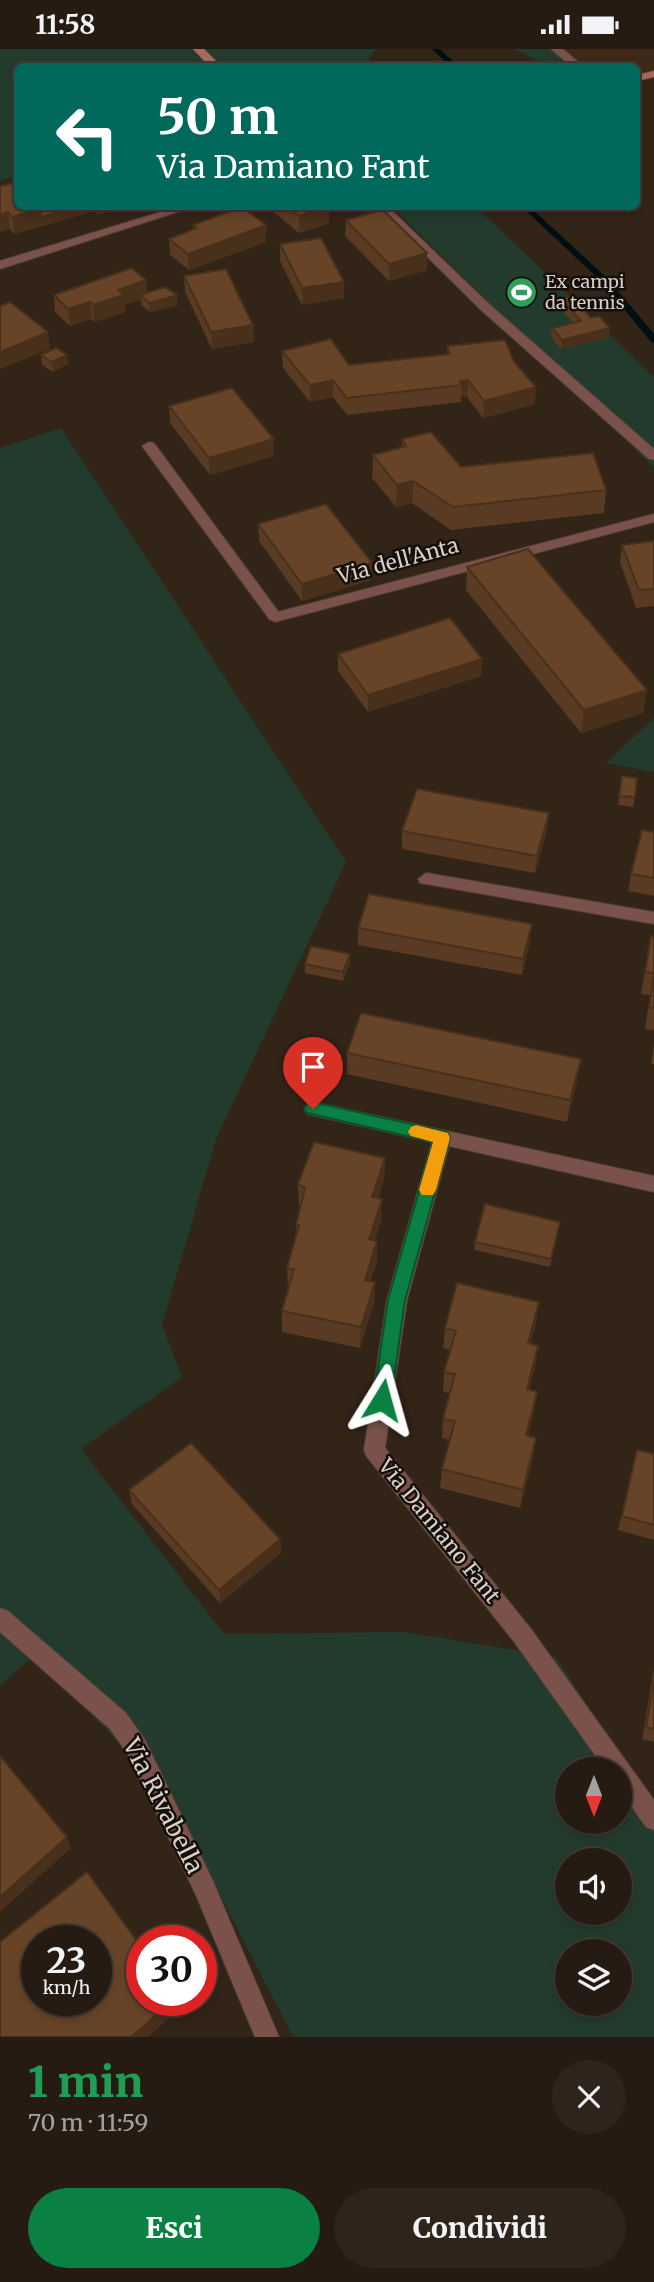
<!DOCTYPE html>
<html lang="it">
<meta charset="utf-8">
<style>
:root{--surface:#261b12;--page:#2e241b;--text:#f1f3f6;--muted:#a4a19f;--line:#423932;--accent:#0b8043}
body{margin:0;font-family:Merriweather,serif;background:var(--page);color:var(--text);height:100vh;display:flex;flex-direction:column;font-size:26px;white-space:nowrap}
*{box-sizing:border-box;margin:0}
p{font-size:23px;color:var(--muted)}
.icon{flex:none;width:38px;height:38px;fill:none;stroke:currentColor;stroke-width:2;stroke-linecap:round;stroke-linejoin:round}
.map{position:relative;height:1988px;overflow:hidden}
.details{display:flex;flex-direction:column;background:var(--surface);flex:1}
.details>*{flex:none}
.banner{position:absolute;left:14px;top:14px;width:626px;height:147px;border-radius:10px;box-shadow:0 4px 10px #0003,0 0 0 2px var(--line);background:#00695c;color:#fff;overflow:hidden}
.needle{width:46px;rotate:180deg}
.buttons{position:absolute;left:555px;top:1708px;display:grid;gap:14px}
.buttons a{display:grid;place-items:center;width:77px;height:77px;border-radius:50%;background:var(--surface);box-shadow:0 4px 10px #0003,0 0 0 2px var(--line);font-size:35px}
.speed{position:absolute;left:21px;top:1876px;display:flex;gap:14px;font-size:35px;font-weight:700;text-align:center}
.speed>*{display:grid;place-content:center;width:91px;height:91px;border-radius:50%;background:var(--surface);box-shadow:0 4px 10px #0003,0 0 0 2px var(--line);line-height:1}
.speed small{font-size:18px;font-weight:400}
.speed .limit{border:10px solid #d22;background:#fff;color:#111}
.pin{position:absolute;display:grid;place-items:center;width:60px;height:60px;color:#fff;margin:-72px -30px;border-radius:50% 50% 50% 0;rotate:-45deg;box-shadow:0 0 7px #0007}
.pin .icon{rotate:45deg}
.me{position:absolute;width:77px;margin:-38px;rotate:8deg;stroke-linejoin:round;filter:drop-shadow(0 0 5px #0008)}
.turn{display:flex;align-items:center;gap:24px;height:147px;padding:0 28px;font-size:32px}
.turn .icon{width:91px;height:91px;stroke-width:2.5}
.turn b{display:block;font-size:49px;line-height:60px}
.round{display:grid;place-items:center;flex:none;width:74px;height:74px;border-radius:37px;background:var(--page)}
.overview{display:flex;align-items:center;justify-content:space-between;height:119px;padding:0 28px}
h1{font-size:42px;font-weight:800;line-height:52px;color:#1e9e55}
.button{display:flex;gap:14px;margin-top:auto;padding:14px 28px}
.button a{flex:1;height:80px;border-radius:42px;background:var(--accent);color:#fff;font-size:28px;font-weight:800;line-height:80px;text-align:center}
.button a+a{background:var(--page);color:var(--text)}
.status{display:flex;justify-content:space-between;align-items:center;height:49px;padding:0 35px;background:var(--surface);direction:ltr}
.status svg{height:19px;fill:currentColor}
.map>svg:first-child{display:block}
.built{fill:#3e2919}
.green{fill:#233b2c;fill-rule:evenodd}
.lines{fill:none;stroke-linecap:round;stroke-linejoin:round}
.stream{fill:#000f11;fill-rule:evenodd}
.service-casing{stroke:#4e3f34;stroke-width:2}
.minor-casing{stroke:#4e3f34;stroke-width:2}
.secondary-casing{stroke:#4e3f34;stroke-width:2}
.service{fill:#7a524b;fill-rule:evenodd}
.minor{fill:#7a524b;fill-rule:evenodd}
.secondary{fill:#a9685e;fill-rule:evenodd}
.wall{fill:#593a22}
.shaded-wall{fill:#48301b}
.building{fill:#674427;stroke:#48301b;stroke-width:2;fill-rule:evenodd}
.route{fill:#0b8043;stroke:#07532c;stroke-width:2}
.slow{fill:#f59e0b}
.labels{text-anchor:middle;stroke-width:5;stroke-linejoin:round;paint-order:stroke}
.far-poi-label{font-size:18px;fill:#d9cfc8;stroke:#150f09;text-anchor:start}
.street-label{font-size:21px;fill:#d9cfc8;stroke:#150f09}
.near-street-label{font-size:24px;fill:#d9cfc8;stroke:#150f09}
</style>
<div class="status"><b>11:58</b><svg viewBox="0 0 49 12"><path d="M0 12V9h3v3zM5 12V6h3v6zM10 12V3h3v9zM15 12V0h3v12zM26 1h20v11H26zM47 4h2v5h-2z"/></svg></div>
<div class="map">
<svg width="654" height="1988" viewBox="0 0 654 1988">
<rect width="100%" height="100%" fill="#332418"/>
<path class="built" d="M554,0h100v28l-17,3v-13l-59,-1z"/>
<path class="green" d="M0,0h376l-13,18h-345l-1,109 -17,4z
M514,0h40l24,17h-30z
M393,158h83l178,170v91z
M61,379l285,434 -130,277 -54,186 20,52 -101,72 143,185 181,-2 151,25 98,154v226h-361l-125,-243 -133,-139 -35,30v-1237zM567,1720h53v53h-53zM567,1811h53v53h-53zM567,1902h53v53h-53z
M654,669v54l-48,-9z"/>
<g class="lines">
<path class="stream" d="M432,0h8l19,18h-8z
M522,158h8l78,72 46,55v9l-3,-1 -49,-60z"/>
<defs>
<path id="service" d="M149,393l5,1 126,171 2,3 -2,3h-10l-128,-174z"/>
<path id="minor" d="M551,0h12l21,18h-12z
M177,158h16l-193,62v-8z
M377,158h11l101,97 165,145v11l-5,-1 -168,-149z
M654,465v8l-379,100 -7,-5 2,-3z
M426,824l228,39v12l-234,-41 -2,-4z
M313,1053l341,74v16l-205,-46 -42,154 -22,148 146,181 123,171v30l-8,-3 -26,-37v-21h-15l-90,-126 -148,-186 -3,-7 23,-150 45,-158 -125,-28 -3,-5 3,-5z
M0,1559l8,3 118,102 19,27 67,139 67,158h-24l-59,-142 -67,-139 -19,-27 -110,-97z"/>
<path id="secondary" d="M193,0h11l18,18h-12z
M654,22v6l-17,4v-6z"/>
</defs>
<use href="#service" class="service-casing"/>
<use href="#minor" class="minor-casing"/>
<use href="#secondary" class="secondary-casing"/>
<use href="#service" class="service"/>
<use href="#minor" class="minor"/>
<use href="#secondary" class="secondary"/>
</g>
<path class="wall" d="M0,137l18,21h109l-29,8 -3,-4 -81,23 -4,-5z
M271,158h58v16l-30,10 -28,-23z
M346,171l81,33v17l-38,11 -44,-45z
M193,176h73v17l-77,28 -19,-15 -1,-16 24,-9z
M280,195l64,38v16l-42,7 -22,-44z
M184,227l69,49 1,17 -42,7 -27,-57z
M147,244l31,12 -28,7 -9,-7v-5l-17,5 1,7 -31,10 -3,-3 -21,7 -15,-14 -1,-17z
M561,250l30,19 18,19 -48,12 -10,-12 1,-9 21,-5 -13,-15z
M447,297l67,16 21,42 -52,14 -16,-21h-6v5l-114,13 -14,-18 -23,5 -27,-34 -1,-17 67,14 98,-11z
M41,306h26l1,9 -15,8 -11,-7z
M169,357l105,50 -64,19 -40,-52z
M402,390l59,28 145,23 -2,23 -153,17 -39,-27 -16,4 -24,-29 1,-23 29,-8z
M258,475l113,56 -69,21 -43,-60z
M654,492v65l-18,2 -16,-46 2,-17z
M467,518l176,146 -62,20 -115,-143z
M338,605l144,5 -1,17 -113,36 -30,-41z
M622,727l13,21 -2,10 -15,-2z
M547,781l-12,43 -133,-24v-18z
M654,783v64l-26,-5 3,-17z
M358,879l172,13 -8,34 -164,-30z
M651,887l3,1v93l-9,-1 5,-34 -9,-1z
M350,914l-7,18 -38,-8v-9z
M654,994v21h-3z
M347,1004l230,28 -10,41 -220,-48z
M385,1109l-1,22 -6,18 3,22 -6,20 2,21 -7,20 5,1 -1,21 -14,45 -78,-16v-21l6,-22 -1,-21 9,-31v-12l5,-19 -2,-1 -1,-21z
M560,1173l-10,45 -76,-17 1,-8z
M536,1274l-6,21 8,2 -3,20 -6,23 5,22 -6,25 5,21 -13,51 -80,-20 2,-19 8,-29 -8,-2 1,-19 7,-26 -7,-1 1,-20 6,-22 -7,-2 2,-20z
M637,1401l17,4v86l-36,-10z
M129,1441l151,49 1,14 -61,50 -88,-99z
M654,1620v73l-12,-3z"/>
<path class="shaded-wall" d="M66,158h28l1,4 -81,23 -2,-17 28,-8 27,1z
M98,158h29l-29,8z
M329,158v16l-30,10v-17z
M8,163l2,17 -10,3v-17z
M266,176v17l-77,28 -1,-16z
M427,204v17l-38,11v-17z
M146,231l2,17 -8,-2 1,5 -17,5 1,7 -31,10 -1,-17 25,-15z
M344,233v16l-42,7v-17z
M177,246l1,10 -28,7 -1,-9z
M90,253l1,17 -21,7 -2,-17z
M253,276l1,17 -42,7 -1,-17z
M610,279l-1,9 -48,12 1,-9z
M48,283l2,17 -50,20v-17z
M67,306l1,9 -15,8 -1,-10z
M333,331v17l-23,5v-17z
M468,331l-1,17h-6l1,-12 -2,-4z
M536,338l-1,17 -52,14 1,-17z
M274,390v17l-64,19 -1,-17z
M413,432l-1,22 -16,4 1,-22z
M372,514l-1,17 -69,21v-17z
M482,610l-1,17 -113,36v-17z
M647,641l-4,23 -62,20 3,-23z
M549,764l-2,17 -12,43 2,-17z
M532,875l-2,17 -8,34 1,-16z
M350,905v9l-7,18v-9z
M581,1010l-4,22 -10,41 3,-22z
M385,1109l-1,22 -12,38v-21z
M382,1150l-1,21 -12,39v-20z
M377,1192v20l-13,39 1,-20z
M375,1233l-1,21 -14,45 1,-21z
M539,1253l-3,21 -11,40 3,-20z
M538,1297l-3,20 -11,42 3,-19z
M537,1343l-3,19 -11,43 3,-19z
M536,1389l-3,19 -13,51 3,-18z
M280,1490l1,14 -61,50 -1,-13z
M67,1788l4,11 -71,64v-15z
M174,1951h4l2,9 -32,28h-17z"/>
<path class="building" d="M17,133l1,25h20l2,2 -28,8 -4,-5 -8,3v-29z
M38,158h26l3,3 -26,7 -1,-8z
M242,158l24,18 -78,29 -19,-15 28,-11 -4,-3z
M287,158h40l-28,9z
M383,161l44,43 -38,11 -43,-44z
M321,189l23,44 -42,6 -22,-44z
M132,219l14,12 -28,10 6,5 -31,10 -3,-3 -22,7 -14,-14z
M226,220l27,56 -42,7 -27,-56z
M165,238l12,8 -28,8 -9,-8z
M571,247l20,22 8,-2 11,12 -48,12 -10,-12 29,-7 -20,-22z
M10,253l38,30 -48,20v-46z
M331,290l18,26 101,-11 -3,-8 58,-6 9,22 22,25 -52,14 -16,-21 -8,1 2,4 -115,13 -14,-18 -23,5 -28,-34z
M56,299l11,7 -15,7 -11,-7z
M232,339l42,51 -65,19 -40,-52z
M431,383l30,35 132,-14 13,37 -153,17 -40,-26 -16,4 -24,-30 33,-9 -4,-7z
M326,455l46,59 -70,21 -44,-60z
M654,492v48l-15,1 -17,-45z
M528,500l119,141 -63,20 -117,-143z
M450,569l32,41 -114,36 -30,-41z
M622,727l15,2 -2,19 -16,-1z
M417,740l132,24 -12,43 -135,-25z
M642,781l12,2v46l-23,-4z
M369,845l163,30 -9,35 -165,-31z
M651,887l3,1v36l-9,-1z
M311,897l39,8 -7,18 -38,-8z
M654,926v33l-5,-1z
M361,964l220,46 -11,41 -223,-47z
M314,1093l71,16 -13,39 10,2 -13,40 8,2 -12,39 10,2 -14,45 -79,-16 12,-42 -7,-1 12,-43h-3l9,-37 -7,-4z
M485,1155l75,18 -9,37 -76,-17z
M457,1234l82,19 -11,41 10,3 -11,43 10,3 -11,43 10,3 -13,52 -81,-21 13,-48 -12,-2 12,-45 -11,-2 12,-41 -11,-3z
M191,1394l89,96 -61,51 -90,-100z
M637,1401l17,4v71l-32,-9z
M654,1631v49l-8,-2z
M0,1707l67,81 -67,60z
M87,1823l55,76v52h32l-43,37h-131v-95zM37,1892h59v59h-59z"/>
<path class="route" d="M313,1053l129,29 6,2 2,5 -45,162 -14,100 -3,6 -6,2 -7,-2 -2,-6 15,-100 45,-158 -126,-29 -3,-4 3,-5z"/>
<path class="slow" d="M416,1076l32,8 2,5 -14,52 -3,5h-11l-3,-5 14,-48 -22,-6 -3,-4 3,-5z"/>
<defs>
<symbol id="stadium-disc" viewBox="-11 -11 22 22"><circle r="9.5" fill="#2e9e5b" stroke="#150f09"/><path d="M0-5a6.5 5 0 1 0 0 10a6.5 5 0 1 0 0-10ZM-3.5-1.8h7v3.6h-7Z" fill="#fff"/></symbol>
</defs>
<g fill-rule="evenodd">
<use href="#stadium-disc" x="504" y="226" width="35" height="35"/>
</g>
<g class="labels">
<g class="far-poi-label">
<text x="545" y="239">Ex campi<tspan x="545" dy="21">da tennis</tspan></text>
</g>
<g class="street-label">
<text transform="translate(398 512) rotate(-15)" y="7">Via dell'Anta</text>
<text transform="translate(439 1482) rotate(51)" y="7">Via Damiano Fant</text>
</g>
<g class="near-street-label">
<text transform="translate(163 1757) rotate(63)" y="8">Via Rivabella</text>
</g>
</g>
</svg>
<div class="buttons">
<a><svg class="needle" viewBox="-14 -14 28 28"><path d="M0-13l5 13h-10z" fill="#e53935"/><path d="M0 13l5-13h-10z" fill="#a4a19f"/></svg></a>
<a><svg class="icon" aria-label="sound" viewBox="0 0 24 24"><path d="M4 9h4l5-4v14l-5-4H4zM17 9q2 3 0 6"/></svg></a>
<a><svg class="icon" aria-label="layers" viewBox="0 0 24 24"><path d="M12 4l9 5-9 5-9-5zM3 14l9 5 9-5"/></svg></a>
</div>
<div class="speed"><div>23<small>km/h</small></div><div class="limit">30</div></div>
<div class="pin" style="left:313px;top:1060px;background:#d93025"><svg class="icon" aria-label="arrive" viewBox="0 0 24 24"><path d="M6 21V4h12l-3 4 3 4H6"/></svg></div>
<svg class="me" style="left:382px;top:1351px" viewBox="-20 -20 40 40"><path d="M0-17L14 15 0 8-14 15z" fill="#0b8043" stroke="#fff" stroke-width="4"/></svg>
<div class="banner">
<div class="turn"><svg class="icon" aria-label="left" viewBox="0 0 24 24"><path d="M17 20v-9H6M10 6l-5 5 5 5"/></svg><div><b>50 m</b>Via Damiano Fant</div></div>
</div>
</div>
<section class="details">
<div class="overview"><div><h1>1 min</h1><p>70 m · 11:59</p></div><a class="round"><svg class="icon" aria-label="close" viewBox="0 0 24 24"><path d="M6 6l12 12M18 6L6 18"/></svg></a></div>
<div class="button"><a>Esci</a><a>Condividi</a></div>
</section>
